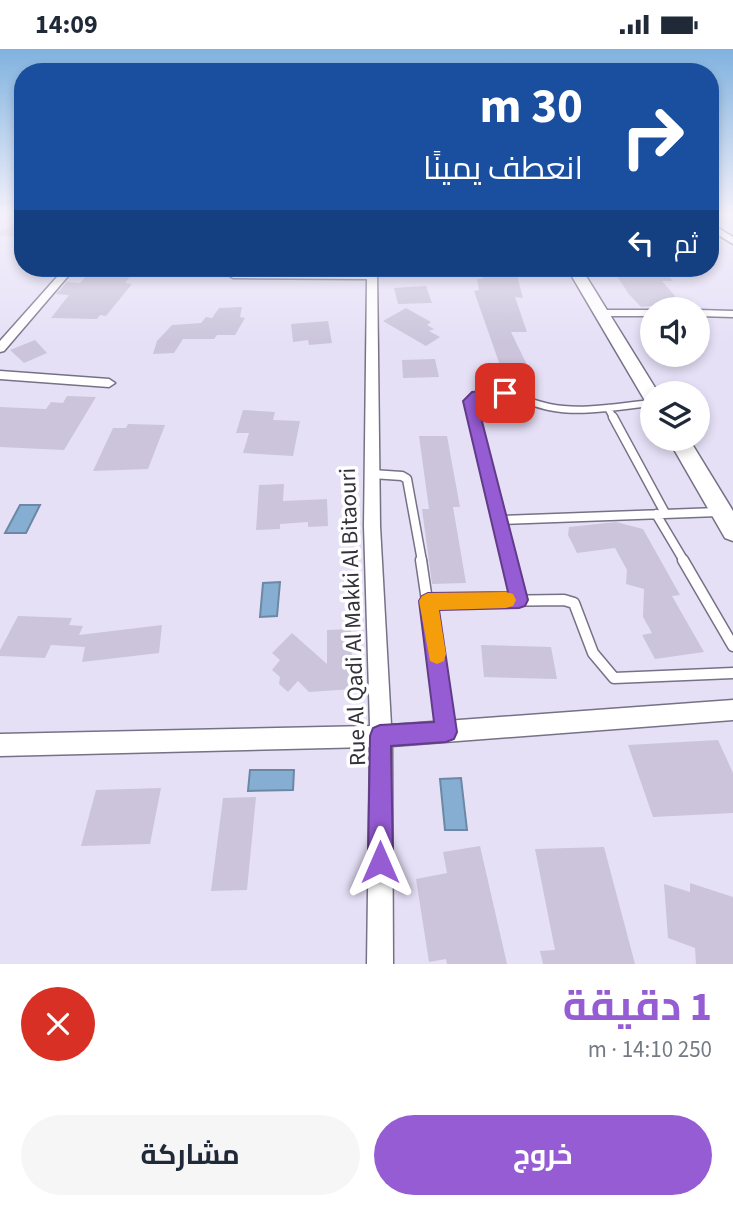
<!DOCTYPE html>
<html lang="ar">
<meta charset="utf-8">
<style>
:root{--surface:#fff;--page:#f6f6f7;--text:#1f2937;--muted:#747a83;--accent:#965cd3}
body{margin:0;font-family:"Source Sans 3",Cairo,sans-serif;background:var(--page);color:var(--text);direction:rtl;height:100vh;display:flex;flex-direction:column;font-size:26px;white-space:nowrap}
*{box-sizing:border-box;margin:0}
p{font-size:23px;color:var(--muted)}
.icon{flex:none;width:38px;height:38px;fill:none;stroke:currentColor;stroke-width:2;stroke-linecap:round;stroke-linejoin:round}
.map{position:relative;height:915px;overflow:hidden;direction:ltr}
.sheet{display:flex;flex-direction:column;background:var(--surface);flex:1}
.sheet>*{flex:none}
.top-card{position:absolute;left:14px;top:14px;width:705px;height:214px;border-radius:28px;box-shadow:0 4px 10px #0003;direction:rtl;background:#1a4fa0;color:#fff;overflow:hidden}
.controls{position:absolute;left:640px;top:248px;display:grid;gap:14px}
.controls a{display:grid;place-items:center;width:70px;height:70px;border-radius:50%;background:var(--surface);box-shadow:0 4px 10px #0003;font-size:35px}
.pin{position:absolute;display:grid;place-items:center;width:60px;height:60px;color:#fff;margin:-30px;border-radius:14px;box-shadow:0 4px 10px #0006}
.me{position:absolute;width:77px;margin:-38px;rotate:0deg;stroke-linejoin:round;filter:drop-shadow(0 0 5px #0008)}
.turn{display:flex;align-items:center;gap:24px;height:147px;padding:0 21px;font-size:32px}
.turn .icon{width:91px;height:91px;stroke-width:2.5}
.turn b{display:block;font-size:49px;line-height:60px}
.then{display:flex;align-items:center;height:66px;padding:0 21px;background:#0003;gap:14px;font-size:26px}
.round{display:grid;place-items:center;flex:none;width:74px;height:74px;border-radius:37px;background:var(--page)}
.overview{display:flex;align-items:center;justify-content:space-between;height:119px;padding:0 21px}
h1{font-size:42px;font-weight:700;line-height:52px;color:var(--accent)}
.primary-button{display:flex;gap:14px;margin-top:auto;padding:14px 21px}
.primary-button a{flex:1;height:80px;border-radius:42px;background:var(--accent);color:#fff;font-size:28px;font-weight:700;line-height:80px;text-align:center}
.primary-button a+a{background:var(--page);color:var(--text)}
.status{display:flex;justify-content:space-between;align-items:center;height:49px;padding:0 35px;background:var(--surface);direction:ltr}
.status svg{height:19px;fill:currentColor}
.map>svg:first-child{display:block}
.water{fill:#85aed2;stroke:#6c88a4;stroke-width:2}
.building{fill:#cbc4db}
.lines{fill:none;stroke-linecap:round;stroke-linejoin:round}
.service-far2-casing{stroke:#777186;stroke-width:9}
.service-far1-casing{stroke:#777186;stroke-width:11}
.service-casing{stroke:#777186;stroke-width:13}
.minor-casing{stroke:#777186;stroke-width:3}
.secondary-casing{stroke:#777186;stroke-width:3}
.service-far2{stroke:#fff;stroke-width:6}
.service-far1{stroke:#fff;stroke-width:8}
.service{stroke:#fff;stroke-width:10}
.minor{fill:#fff;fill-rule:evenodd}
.secondary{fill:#fff;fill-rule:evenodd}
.route{fill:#965cd3;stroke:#623c89;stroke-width:2}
.slow{fill:#f59e0b}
.labels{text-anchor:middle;stroke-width:7;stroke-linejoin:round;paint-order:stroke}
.street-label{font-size:23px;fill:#33313a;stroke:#fff}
</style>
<div class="status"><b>14:09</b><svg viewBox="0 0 49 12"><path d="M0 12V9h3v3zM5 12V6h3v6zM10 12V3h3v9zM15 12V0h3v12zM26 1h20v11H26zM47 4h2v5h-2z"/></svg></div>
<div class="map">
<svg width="733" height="915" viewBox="0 0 733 915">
<rect width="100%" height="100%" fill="#e6e0f7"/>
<path class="water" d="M20,456h20l-14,28h-21z
M280,533l-3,34 -17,1 3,-34z
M250,721h44l-1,20 -45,1z
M461,729l6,52h-22l-5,-51z"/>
<path class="building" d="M23,169v20l-23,-3v-3z
M93,219h43l-11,15 7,1 -26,32 -6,-1 -3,4 -46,-1 18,-23 -13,-1 11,-12 13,1z
M479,219h36l8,30 -8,-1 12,35h-16l17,35h-6l3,6 -22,1 -29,-83 5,-1 -2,-11h6z
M612,219h50l11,13h-11l19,22 -40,4 -13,-14z
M426,237l6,17 -34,1 -4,-16z
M242,258l-2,10 5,1 -10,17h-18l-3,4h-31l-9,14 -21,1 4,-13 15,-16 29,-2 5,-6 6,1 7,-10z
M406,259l25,14 -4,3 7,4 -5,2 11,6 -14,9 -43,-25z
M328,272l4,22 -23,2 -1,-5 -15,2 -2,-18z
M35,291l12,13 -23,10 -14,-13z
M435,310l4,18 -36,1 -1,-18z
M67,347l29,1 -32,53 -64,-3v-40l46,2 5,-7 12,1z
M489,351l31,4 4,18 -32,-1z
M243,361l32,2 -2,8 27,1 -7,35 -50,-3 6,-20h-13z
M128,375l37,1 -17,44 -55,2 20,-43h13z
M419,387h28l13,71h-7l13,76 -34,1 -10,-75h7z
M284,435l-1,17 44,-2 1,27 -20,1v-5l-28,2v5l-24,1 3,-45z
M616,473l27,7 37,66 -8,1 32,56 -49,7 -13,-24 10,-2 -9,-16 1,-28 -18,-5 1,-14 -12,-22 -38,5 -9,-18 1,-8z
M18,567l54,2 -3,7 14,1 -4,9 83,-10 -3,28 -77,9 3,-15 -34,-2 -6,13 -45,-2v-6z
M351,580l2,60 -44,3 -11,-11 -10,11 -9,-8 1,-7 -8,-7 8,-10 -8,-7 20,-20 35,31v-34z
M481,596l70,2 6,32 -73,-2z
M718,691l15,33v40l-80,4 -25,-72z
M161,739l-11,56 -69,2 15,-56z
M256,748l-9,93 -36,1 12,-93z
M480,797l27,118h-60l-1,-5 -17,3 -13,-83 31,-6 -4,-21z
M604,798l31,117h-92l-3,-13 15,-1 -20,-101z
M690,834l43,14v67h-37l-1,-16 -27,-10 -4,-54 26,8z"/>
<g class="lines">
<defs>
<path id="service-far2" d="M602,264h51
M698,264l35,1
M608,359l6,11
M474,370l-4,-18c27,-17 51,0 79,6 34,7 70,-1 104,-4"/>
<path id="service-far1" d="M474,368l35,144
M613,368l52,96
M372,425l30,2 5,3 15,82
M656,465l28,47
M500,471l218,-8"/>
<path id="service" d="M421,511l25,169
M509,511l10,40
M683,511l50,86
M428,553l136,-2 10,3 19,50 21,25 119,-5"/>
<path id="minor" d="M710,174l23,14v7l-23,-14z
M65,219h10l-71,83 -4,1v-11z
M367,219h10l3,258 11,199 342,-25v20l-341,26 1,218h-26l3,-217 -370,9v-22l370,-8 -6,-200 3,-247 -134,-1 -5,-3 5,-3 134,1z
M0,322l109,8 6,4 -6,4 -109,-8z"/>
<path id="secondary" d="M567,219h14l78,126h-6v11l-7,-2 -2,-4z
M668,390h21l44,72v30l-8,-3z"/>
</defs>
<use href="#service-far2" class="service-far2-casing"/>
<use href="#service-far1" class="service-far1-casing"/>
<use href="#service" class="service-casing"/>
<use href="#minor" class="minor-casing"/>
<use href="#secondary" class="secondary-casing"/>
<use href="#service-far2" class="service-far2"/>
<use href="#service-far1" class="service-far1"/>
<use href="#service" class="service"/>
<use href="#minor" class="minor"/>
<use href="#secondary" class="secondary"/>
</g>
<linearGradient id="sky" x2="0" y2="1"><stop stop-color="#80b2df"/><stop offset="0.56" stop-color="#f4f1fb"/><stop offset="1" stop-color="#f4f1fb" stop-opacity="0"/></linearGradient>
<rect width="733" height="294" fill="url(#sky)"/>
<path class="route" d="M505,340l7,4 -2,3 -30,3 -3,3 51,198 -3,6 -6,2 -80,2 18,122 -3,7 -8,3 -55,4 2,116 -4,9 -9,4 -8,-4 -4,-9 2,-126 3,-8 7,-3 54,-3 -15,-121 3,-5 6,-3 80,-1 -45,-191 9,-9z"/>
<path class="slow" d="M506,543l7,2 3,6 -3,6 -7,2 -67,2 7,44 -2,7 -7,3 -7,-3 -11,-60 3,-5 6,-3z"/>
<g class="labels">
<g class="street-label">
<text transform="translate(352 568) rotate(-92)" y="8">Rue Al Qadi Al Makki Al Bitaouri</text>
</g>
</g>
</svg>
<div class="controls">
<a><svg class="icon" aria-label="sound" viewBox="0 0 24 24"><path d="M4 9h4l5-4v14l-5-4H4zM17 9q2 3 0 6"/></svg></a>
<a><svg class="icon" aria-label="layers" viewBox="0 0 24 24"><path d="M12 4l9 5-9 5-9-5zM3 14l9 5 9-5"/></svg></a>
</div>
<div class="pin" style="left:505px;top:344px;background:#d93025"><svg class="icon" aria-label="arrive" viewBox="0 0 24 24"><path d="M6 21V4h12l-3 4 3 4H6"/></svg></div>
<svg class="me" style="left:380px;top:813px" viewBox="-20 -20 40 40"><path d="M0-17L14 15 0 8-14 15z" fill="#965cd3" stroke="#fff" stroke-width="4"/></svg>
<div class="top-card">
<div class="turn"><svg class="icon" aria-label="right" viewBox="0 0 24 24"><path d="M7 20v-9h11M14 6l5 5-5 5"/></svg><div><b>30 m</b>انعطف يمينًا</div></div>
<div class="then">ثم<svg class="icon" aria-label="left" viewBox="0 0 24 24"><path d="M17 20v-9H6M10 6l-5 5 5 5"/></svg></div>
</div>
</div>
<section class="sheet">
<div class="overview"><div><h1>1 دقيقة</h1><p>250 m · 14:10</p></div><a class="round" style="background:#d93025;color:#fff"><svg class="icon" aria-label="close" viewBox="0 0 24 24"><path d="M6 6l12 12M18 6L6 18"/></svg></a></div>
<div class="primary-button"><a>خروج</a><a>مشاركة</a></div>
</section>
